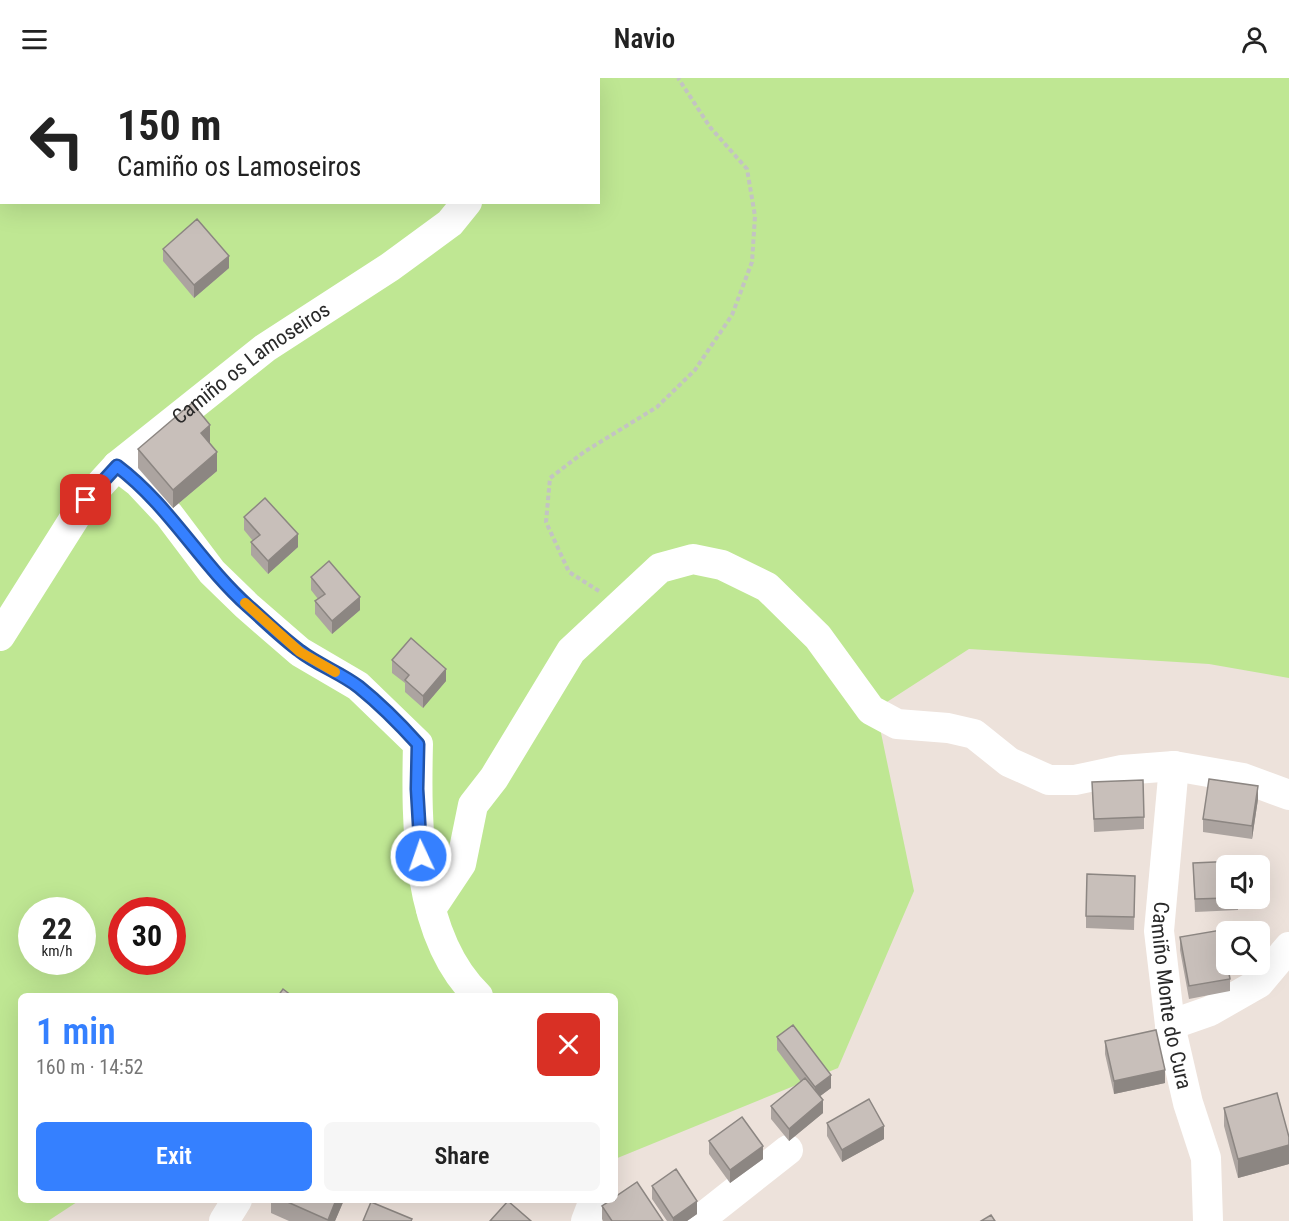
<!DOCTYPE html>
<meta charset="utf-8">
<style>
:root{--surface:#fff;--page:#f6f6f6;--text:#222;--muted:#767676;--accent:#3580ff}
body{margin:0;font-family:"Roboto Condensed",sans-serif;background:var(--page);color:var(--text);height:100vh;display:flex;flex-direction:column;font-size:22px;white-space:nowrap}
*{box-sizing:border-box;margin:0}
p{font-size:20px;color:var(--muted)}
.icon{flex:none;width:33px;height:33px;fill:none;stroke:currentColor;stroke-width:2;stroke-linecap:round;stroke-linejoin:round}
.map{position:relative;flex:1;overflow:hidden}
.panel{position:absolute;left:18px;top:915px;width:600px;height:210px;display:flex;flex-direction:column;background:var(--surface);border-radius:9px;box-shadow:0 6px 24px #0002}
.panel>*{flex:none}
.top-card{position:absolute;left:0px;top:0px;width:600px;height:126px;box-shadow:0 6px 24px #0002;background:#fff;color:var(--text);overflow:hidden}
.controls{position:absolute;left:1216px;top:777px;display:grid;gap:12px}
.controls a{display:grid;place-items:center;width:54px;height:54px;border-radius:9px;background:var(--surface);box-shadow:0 6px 24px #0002;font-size:30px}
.speed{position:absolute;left:18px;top:819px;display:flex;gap:12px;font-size:30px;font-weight:700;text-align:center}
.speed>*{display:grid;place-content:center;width:78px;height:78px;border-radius:50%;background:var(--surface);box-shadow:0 6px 24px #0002;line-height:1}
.speed small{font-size:15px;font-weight:400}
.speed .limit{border:9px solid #d22;background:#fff;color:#111}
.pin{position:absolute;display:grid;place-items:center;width:51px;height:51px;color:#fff;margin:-26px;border-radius:12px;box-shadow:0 3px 9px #0006}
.me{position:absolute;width:66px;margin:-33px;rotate:357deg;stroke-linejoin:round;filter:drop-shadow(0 0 4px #0008)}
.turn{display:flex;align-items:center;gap:21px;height:126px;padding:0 18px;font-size:27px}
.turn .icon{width:78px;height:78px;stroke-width:2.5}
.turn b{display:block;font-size:42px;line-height:51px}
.round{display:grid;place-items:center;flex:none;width:63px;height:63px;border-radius:9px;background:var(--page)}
.head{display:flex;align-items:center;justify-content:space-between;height:102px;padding:0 18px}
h1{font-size:36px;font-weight:600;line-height:45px;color:var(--accent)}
.button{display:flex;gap:12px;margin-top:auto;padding:12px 18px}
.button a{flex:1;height:69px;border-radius:9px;background:var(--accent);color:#fff;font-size:24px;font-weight:600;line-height:69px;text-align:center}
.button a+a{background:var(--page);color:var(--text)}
header{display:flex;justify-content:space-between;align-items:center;height:78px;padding:0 18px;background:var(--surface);font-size:27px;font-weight:600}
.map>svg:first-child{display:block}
.green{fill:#bfe793;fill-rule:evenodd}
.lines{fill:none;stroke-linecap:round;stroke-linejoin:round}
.path{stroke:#c3c3c3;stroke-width:4;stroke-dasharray:4.5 3;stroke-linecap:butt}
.minor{stroke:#fff;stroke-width:30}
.wall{fill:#aca4a0}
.shaded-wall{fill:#8c8682}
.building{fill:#c8bfba;stroke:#8c8682;stroke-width:1.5}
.route-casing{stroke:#2253a6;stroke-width:15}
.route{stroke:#3580ff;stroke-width:10}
.slow{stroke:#f59e0b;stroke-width:10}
.labels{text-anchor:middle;stroke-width:4.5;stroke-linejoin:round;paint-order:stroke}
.street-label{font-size:21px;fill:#2a2a2a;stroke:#fff}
</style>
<header><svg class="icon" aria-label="menu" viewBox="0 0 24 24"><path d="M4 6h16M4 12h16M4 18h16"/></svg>Navio<svg class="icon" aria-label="person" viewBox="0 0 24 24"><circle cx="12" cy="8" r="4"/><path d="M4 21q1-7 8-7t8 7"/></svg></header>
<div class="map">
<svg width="1289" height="1143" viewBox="0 0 1289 1143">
<rect width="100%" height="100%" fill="#ede2db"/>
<path class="green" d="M10,0h1279v600l-80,-14 -240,-15 -93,60 38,182 -76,177 -223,91v-163h-594v204h59l-32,21h-48v-1135l2,116h596v-122l-590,-1zM32,832h50v52h-50zM122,832h50v52h-50z"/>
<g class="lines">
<path class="path" d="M599,513l-30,-19 -23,-50 4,-44 34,-26 73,-45 38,-37 37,-55 20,-53 3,-46 -8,-47 -37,-42 -32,-49"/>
<g class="minor">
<path d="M566,2l1,-2"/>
<path d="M117,388l21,16 31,33 43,57 35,34 53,46 58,34 60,58c-2,80 -2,192 60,252"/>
<path id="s1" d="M0,558l86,-136 31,-34 148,-118 125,-81 60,-44 17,-21"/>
<path id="s2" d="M1174,688l-15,165 11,94 18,78 18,55 2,63"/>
<path d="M431,831l30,-45 12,-59 21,-27 77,-127 89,-83 33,-9 29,6 45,22 51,50 53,73 26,14 51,4 26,6 35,28 40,18h26l47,-10 52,-4 69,12 46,17"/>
<path d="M1170,947l40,-14 49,-28 30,-36"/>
<path d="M224,1143l13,-21"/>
<path d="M586,1143l8,-21"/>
<path d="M698,1143l90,-71"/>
</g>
</g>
<path class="wall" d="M163,171l66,19 -35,30 -31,-37z
M138,371l79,22 -44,37 -35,-40z
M244,439l54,30 -30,27 -17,-19v-13l2,-1 -9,-11z
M311,499l49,33 -28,24 -17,-20v-13l3,-2 -7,-9z
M392,582l54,21 -23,27 -18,-16v-9l-13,-10z
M1092,704l52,35v12l-50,3z
M1258,721l-6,40 -49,-7v-13z
M1193,785l34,35h11v12l-43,2z
M1135,798l-1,54 -48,-2v-12z
M1180,859l50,42v12l-41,8 -9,-49z
M777,959l54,51 -11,8 3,17 -34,28 -18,-22v-13l30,-24 -24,-32z
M1105,963l60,42 -51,11 -9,-40z
M1224,1030l65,29v27l-51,14 -14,-52z
M827,1045l57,16 -42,23 -15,-26z
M709,1063l54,18 -33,24 -21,-29z
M652,1108l45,28 -10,7h-20l-15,-22z
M271,1122h73l-9,21h-46l-18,-8z
M602,1128l61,15h-60l-1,-2z"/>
<path class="shaded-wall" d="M229,178v12l-35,30v-13z
M210,347v19l-9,-11z
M217,374v19l-44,37v-18z
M298,456v13l-30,27v-13z
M360,519v13l-28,24v-13z
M446,591v12l-23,27v-12z
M1258,708v13l-6,40v-13z
M1165,992v13l-51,11v-13z
M831,997v13l-16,12v-13z
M823,1022v13l-34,28v-12z
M884,1048v13l-42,23v-12z
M1289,1067v19l-51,14v-19z
M763,1068v13l-33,24v-13z
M336,1122h8l-9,21h-7z
M697,1123v13l-10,7h-14v-3z"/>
<path class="building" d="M197,141l32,37 -35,29 -31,-36z
M192,325l18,22 -9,8 16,19 -44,38 -35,-41z
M265,420l33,36 -30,27 -17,-19 9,-7 -16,-18z
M329,483l31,36 -28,24 -17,-20 10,-7 -14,-17z
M411,560l35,31 -23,27 -18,-16 4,-5 -17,-15z
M1209,701l49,7 -6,40 -49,-7z
M1143,702l1,37 -50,2 -2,-37z
M1237,783v5h-10v32l-32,1 -2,-36z
M1087,796l48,2 -1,41 -48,-1z
M1221,852l9,49 -41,7 -9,-49z
M283,911l9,7h-14z
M793,947l38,50 -16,12 -38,-50z
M1156,952l9,40 -51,11 -9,-40z
M805,1000l18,22 -34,29 -18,-23z
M1277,1015l12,44v8l-51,14 -14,-51z
M869,1021l15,27 -42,24 -15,-27z
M742,1039l21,29 -33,24 -21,-29z
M676,1091l21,32 -24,17 -21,-32z
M637,1104l26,39h-51l-10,-15 9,-6h4v-3z
M283,1122h53l-8,20z
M508,1123l23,20h-41z
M371,1124l41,17 -1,2h-48z
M991,1137l4,6h-14z"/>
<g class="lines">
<defs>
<path id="route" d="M86,422l31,-34c52,39 83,97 131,140 17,15 34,32 52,45 18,14 41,22 59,36 21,17 41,37 59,57l-1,45 4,67"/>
</defs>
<use href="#route" class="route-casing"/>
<use href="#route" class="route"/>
<path class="slow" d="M245,525l55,49 35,20"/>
</g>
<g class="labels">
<g class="street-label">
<text dy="7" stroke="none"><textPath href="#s1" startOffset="376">Camiño os Lamoseiros</textPath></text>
<text dy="7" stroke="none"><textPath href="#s2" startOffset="231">Camiño Monte do Cura</textPath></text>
</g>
</g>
</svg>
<div class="controls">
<a><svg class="icon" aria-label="sound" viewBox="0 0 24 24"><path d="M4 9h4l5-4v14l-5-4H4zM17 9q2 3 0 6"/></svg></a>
<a><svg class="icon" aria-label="search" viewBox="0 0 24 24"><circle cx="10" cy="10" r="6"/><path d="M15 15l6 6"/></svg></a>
</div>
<div class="speed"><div>22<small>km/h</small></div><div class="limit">30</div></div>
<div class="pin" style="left:86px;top:422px;background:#d93025"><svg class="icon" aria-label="arrive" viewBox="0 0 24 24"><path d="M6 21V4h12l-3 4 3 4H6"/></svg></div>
<svg class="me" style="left:421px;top:778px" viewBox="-20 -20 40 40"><circle r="17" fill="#3580ff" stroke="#fff" stroke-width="3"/><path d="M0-11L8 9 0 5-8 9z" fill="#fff"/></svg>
<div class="top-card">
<div class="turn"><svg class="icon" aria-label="left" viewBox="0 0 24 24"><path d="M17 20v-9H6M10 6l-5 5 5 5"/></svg><div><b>150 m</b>Camiño os Lamoseiros</div></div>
</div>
<section class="panel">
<div class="head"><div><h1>1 min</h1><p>160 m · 14:52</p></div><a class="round" style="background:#d93025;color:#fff"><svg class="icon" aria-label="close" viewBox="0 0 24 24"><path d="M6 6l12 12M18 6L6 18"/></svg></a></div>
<div class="button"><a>Exit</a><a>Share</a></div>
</section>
</div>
